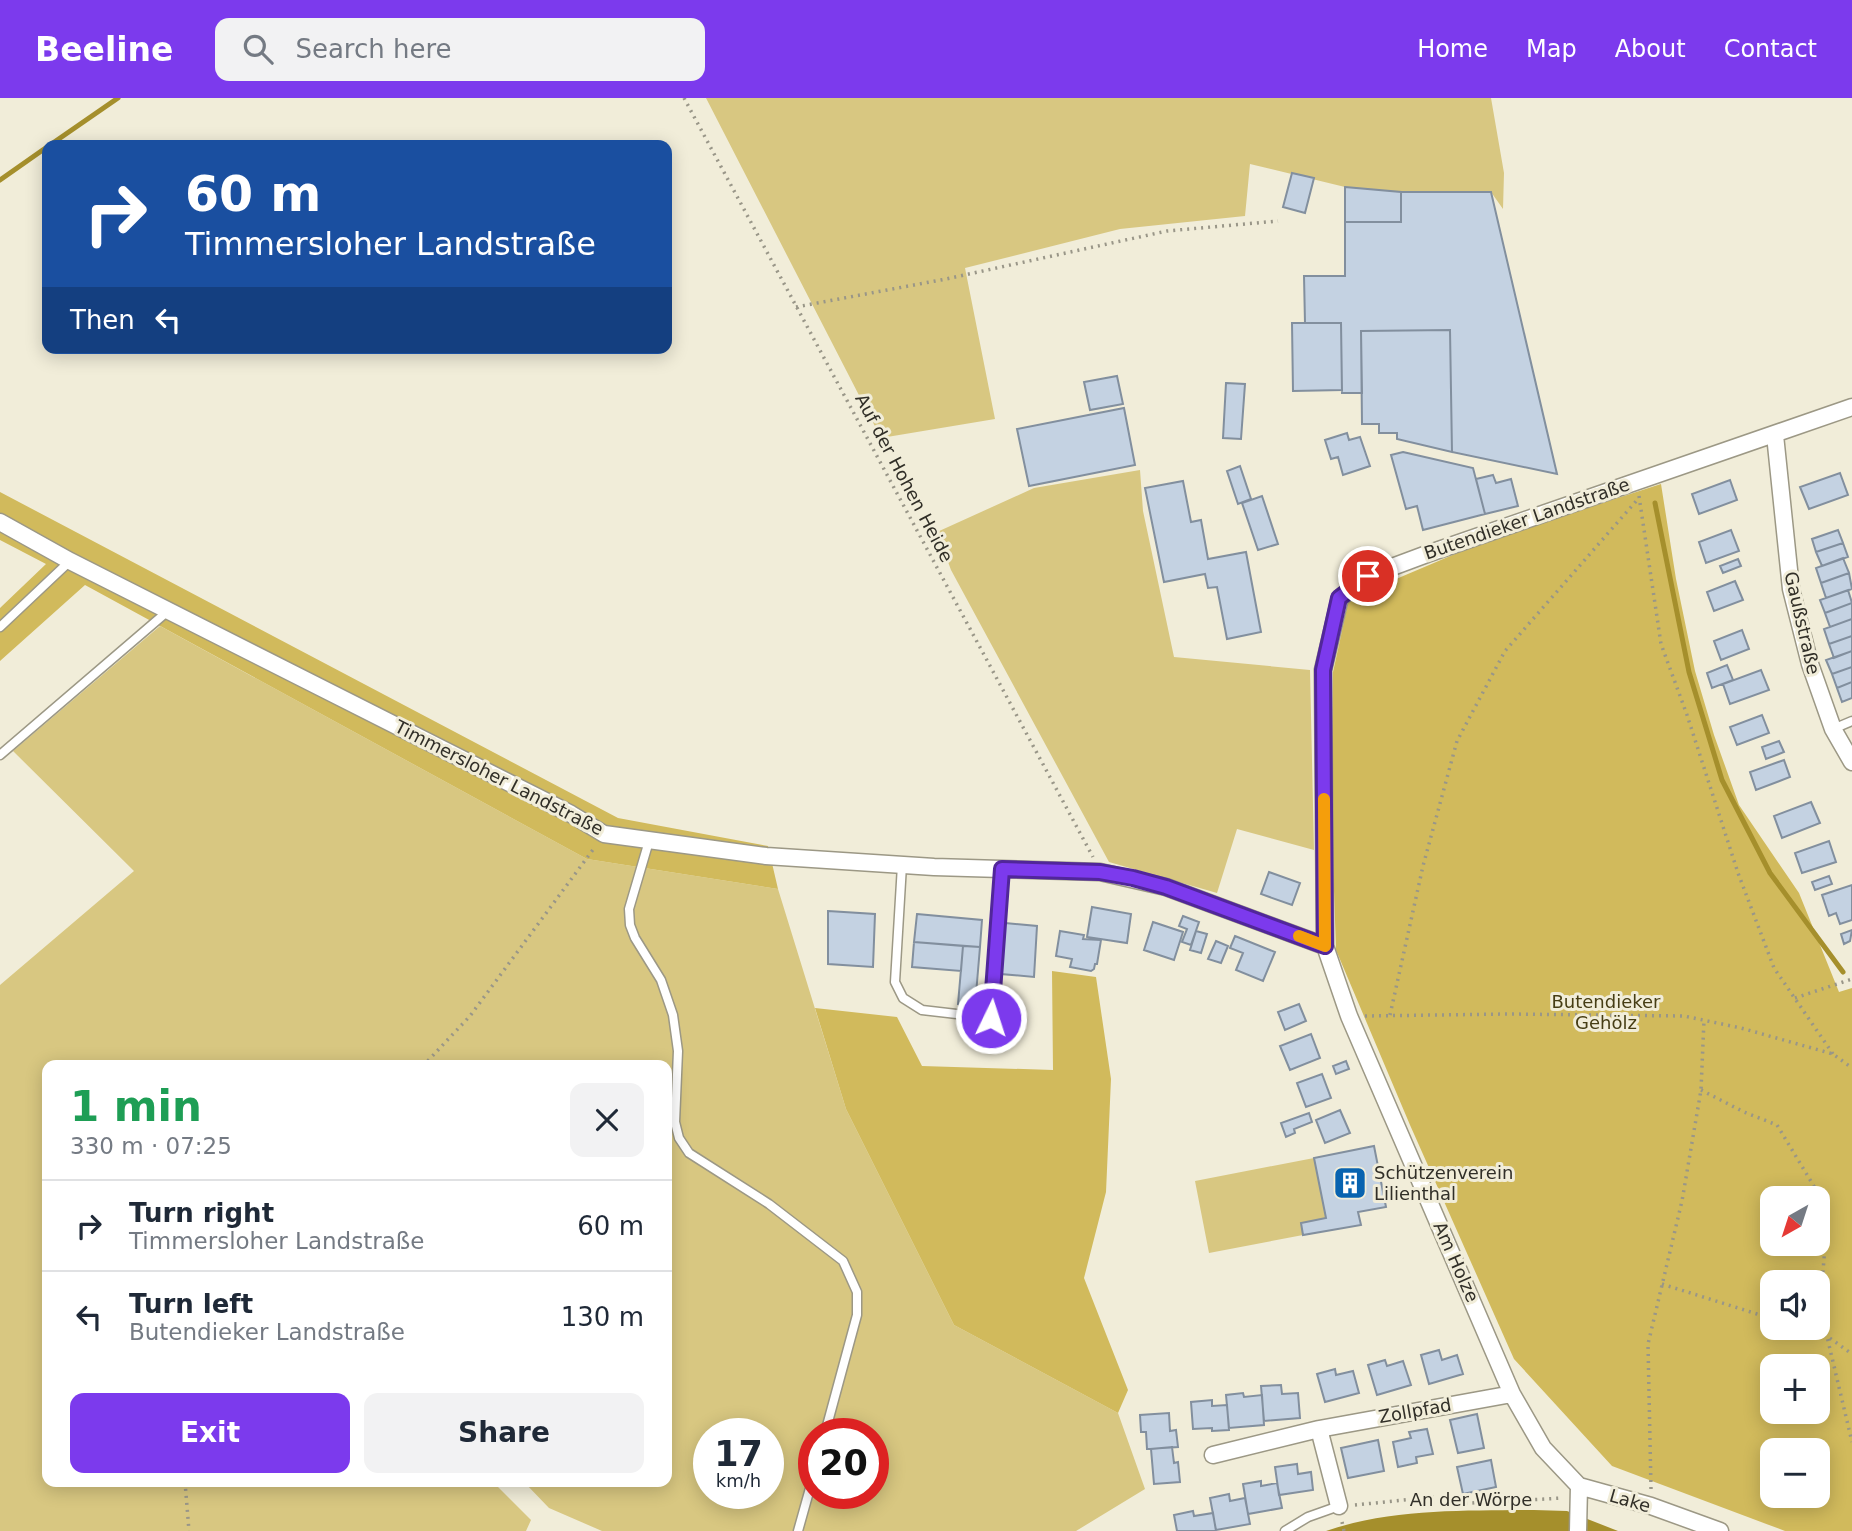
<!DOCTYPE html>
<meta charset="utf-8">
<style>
:root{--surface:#fff;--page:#f2f2f3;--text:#1f2937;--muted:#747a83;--line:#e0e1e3;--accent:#7c3aed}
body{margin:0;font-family:"DejaVu Sans",sans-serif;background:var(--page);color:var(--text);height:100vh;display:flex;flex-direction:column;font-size:26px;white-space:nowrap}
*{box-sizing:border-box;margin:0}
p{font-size:23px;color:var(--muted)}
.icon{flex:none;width:38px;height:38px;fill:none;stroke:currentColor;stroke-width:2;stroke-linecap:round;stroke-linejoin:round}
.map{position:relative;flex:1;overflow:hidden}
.sheet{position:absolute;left:42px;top:962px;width:630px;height:427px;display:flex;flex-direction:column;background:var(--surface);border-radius:14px;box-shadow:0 4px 18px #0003}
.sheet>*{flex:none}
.guide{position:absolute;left:42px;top:42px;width:630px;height:214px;border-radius:14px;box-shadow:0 4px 18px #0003;background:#1a4fa0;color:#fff;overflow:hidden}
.needle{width:46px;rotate:219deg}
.fabs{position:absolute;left:1760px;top:1088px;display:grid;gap:14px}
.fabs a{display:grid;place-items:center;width:70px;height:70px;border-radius:14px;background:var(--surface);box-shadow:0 4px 18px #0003;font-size:35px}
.speed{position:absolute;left:693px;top:1320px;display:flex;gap:14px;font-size:35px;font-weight:700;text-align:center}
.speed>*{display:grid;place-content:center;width:91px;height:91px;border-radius:50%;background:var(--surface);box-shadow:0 4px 18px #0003;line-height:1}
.speed small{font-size:18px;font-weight:400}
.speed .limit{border:10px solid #d22;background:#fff;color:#111}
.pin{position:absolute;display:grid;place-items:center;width:60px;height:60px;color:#fff;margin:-30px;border:4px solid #fff;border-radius:50%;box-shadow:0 2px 7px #0007}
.me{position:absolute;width:77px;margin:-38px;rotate:4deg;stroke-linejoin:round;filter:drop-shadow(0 0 5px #0008)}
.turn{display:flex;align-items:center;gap:24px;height:147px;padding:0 28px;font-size:32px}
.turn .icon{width:91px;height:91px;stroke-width:2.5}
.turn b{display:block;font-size:49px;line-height:60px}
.then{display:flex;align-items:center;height:66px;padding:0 28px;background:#0003;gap:14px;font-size:26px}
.round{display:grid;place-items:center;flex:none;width:74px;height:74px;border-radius:14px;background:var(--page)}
.head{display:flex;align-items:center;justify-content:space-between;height:119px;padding:0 28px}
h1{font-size:42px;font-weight:700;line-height:52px;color:#1e9e55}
.primary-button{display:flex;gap:14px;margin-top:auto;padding:14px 28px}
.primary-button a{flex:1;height:80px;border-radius:14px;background:var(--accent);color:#fff;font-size:28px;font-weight:700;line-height:80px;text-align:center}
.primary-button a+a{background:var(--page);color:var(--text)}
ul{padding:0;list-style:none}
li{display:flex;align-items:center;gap:21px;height:91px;padding:0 28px;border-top:2px solid var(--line)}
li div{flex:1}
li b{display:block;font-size:26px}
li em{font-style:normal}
header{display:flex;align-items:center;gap:42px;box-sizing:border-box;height:98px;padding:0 35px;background:var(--accent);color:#fff}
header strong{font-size:33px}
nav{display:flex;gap:38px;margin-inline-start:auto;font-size:24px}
.search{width:490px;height:63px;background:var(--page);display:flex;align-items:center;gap:18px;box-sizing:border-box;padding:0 24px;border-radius:14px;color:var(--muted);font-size:26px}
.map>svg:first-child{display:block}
.green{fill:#d8c781;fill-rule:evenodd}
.forest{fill:#d1ba5c;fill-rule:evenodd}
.water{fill:#a58f2c}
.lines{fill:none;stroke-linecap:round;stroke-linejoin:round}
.stream{stroke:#a58f2c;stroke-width:5}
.building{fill:#c4d2e2;stroke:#828f9e;stroke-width:2}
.lane-casing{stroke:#9c9885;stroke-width:11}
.street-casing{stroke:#9c9885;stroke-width:19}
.path{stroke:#999688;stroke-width:3.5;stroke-dasharray:2 5;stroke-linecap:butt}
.lane{stroke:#fff;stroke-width:8}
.street{stroke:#fff;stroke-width:16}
.route-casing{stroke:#51269a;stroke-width:18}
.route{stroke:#7c3aed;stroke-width:12}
.slow{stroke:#f59e0b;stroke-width:12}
.labels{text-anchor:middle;stroke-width:6;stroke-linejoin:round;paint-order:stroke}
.street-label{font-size:18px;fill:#312f28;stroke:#f1edd9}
.park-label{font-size:18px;fill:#463d14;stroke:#f1edd9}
.poi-label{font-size:18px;fill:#312f28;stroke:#f1edd9;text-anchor:start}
</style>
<header>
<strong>Beeline</strong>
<div class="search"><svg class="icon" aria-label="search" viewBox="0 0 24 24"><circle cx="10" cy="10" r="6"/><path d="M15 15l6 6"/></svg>Search here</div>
<nav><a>Home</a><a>Map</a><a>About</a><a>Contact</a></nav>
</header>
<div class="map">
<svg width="1852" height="1433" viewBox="0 0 1852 1433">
<rect width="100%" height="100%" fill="#f1edd9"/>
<path class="green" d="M706,0h785l13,75 -1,36 -12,-17h-90l-56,-5 -95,-23 -5,52 -125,13 -155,39 30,151 -114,19z
M1140,372l3,41 31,146 136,13 4,180 -77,-21 -20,64 -108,-31 -158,-292 -14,-38 97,-44z
M160,528l427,233 191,30 68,220 108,216 164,88 27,76 -69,42h-474l-53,-23 -25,-26h143v-416h-620v416h446l38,38 -5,11h-526v-546l134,-114 -121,-120zM709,1335h59v60h-59zM814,1335h59v60h-59z
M1314,1060l12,60 -25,5 2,12 -94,18 -14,-72z"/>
<path class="forest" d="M1661,386l15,95 19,92 19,64 25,70 60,88 40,99 13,-4v543h-67l-173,-65 -98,-107 -104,-234 -74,-175 -3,-89v-189l16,-73 139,-59zM1773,1101h45v45h-45zM1773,1185h45v45h-45zM1773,1269h45v45h-45zM1773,1353h45v45h-45z
M0,394l618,326 150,28 10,43 -191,-30 -502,-274 -85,76v-53l46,-44 -46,-24z
M1052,873l44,6 15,102 -5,113 -22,86 44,112 -10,23 -164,-88 -108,-216 -31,-101 82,9 25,49 131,4z"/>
<path class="water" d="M1534,1412l33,1 51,20h-292c67,-23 139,-20 208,-21z"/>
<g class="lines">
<path class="stream" d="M50,47l68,-47
M0,82l47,-33
M1655,405l34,169 33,108 48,93 73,99"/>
</g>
<path class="building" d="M1292,75l22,5 -9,35 -22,-6z
M1345,89l56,5v30h-56z
M1401,94h90l66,282 -105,-22 -2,-122 -89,1 1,62h-20l-1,-70h-36l-1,-47h41v-54h56z
M1292,225h49l1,67 -49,1z
M1450,232l2,122 -55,-13v-6h-18v-9h-17l-1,-93z
M1117,278l6,28 -33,6 -6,-28z
M1226,285l19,1 -4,55 -18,-1z
M1124,310l11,57 -106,21 -12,-57z
M1347,335l2,7 11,-3 10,29 -27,9 -5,-18 -7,2 -6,-19z
M1403,354l70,16 12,46 -62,16 -6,-24 -11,3 -15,-54z
M1240,368l11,33 -13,5 -11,-33z
M1840,375l8,22 -39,14 -9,-22z
M1493,377l3,8 15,-4 7,27 -33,8 -9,-35z
M1730,382l7,20 -38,14 -7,-20z
M1183,383l8,41 10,-2 7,39 38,-7 15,80 -34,7 -10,-52 -9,1 -3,-14 -41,8 -19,-94z
M1262,398l16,48 -20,6 -16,-47z
M1731,432l8,21 -33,12 -7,-21z
M1838,432l5,13 -27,9 -4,-13z
M1843,445l5,14 -26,9 -6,-14z
M1843,460l6,15 -28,10 -5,-15z
M1738,461l3,7 -18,7 -3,-7z
M1849,475l3,16 -26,9 -5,-15z
M1735,483l8,19 -29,11 -7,-19z
M1848,492l4,13 -27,10 -5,-13z
M1852,505v16l-22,8 -5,-14z
M1852,521v17l-23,8 -5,-15z
M1742,532l7,19 -28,11 -7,-19z
M1852,538v15l-18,7 -5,-14z
M1852,553v16l-20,7 -6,-14z
M1727,567l6,15 -21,8 -5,-15z
M1852,569v15l-15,6 -5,-14z
M1761,572l8,20 -39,14 -7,-20z
M1852,584v16l-10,4 -5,-14z
M1762,617l7,18 -32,12 -7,-18z
M1779,643l5,11 -18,7 -4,-12z
M1784,662l6,17 -34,13 -6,-18z
M1811,704l9,21 -38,15 -8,-22z
M1829,743l7,21 -34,11 -7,-20z
M1269,774l31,11 -8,22 -31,-11z
M1829,778l3,8 -17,6 -3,-8z
M1852,787v35l-12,4 -4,-11 -7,3 -7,-21z
M1092,809l39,7 -4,29 -40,-6z
M828,813l47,3 -2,53 -45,-3z
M917,816l65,6 -2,27 -66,-5z
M1183,818l16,6 -8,23 -9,-3 5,-13 -8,-3z
M1153,824l30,10 -9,28 -30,-10z
M1005,825l32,3 -3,51 -33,-3z
M1852,832l-2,11 -6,3 -3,-10z
M1060,833l24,4 -1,4 18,1 -4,24h-2l-1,5 -3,2 -21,-4 2,-8 -16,-3z
M1196,833l11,3 -6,19 -11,-3z
M1235,838l40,16 -12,29 -27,-11 7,-17 -13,-5z
M1216,843l12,5 -7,17 -13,-4z
M914,844l49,4 -2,25 -49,-4z
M963,848l17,1 -5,59 -17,-2z
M1299,906l7,17 -21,9 -7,-18z
M1311,936l9,24 -30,12 -10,-24z
M1346,963l3,8 -13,5 -3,-8z
M1322,976l9,24 -25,9 -9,-24z
M1340,1012l10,23 -25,10 -9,-23z
M1309,1015l3,9 -18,7 1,4 -9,4 -5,-14z
M1374,1048l12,61 -28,5 3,13 -58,10 -2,-12 25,-5 -12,-60z
M1439,1252l3,10 15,-5 6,19 -34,10 -8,-29z
M1385,1262l2,6 16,-5 8,24 -34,10 -9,-30z
M1335,1271l1,6 17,-4 6,22 -34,9 -8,-28z
M1281,1287l1,9 16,-1 2,25 -36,3 -3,-35z
M1243,1295l1,4 18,-2 2,30 -35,3 -3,-33z
M1212,1302v6l15,-1 2,25 -17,1v-3l-19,1 -2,-27z
M1169,1315l1,18 6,-1 2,17 -31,2 -1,-17h-5l-1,-17z
M1477,1316l7,34 -26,5 -8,-33z
M1427,1331l6,25 -17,3 1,6 -19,4 -5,-25 18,-4 -2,-6z
M1378,1342l6,31 -36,7 -7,-30z
M1172,1349l2,16 4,-1 2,20 -26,2 -3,-35z
M1491,1362l5,27 -33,7 -6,-27z
M1297,1366l1,10 13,-2 2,18 -34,5 -4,-28z
M1261,1383v5l16,-3 5,25 -34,6 -5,-30z
M1229,1396l1,7 15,-3 5,26 -34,6 -6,-32z
M1193,1413l1,5 19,-3 3,18h-39l-3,-16z"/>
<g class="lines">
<defs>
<path id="lane" d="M0,529l70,-66
M1833,631l19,-8
M0,657l168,-144
M649,743l-20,68 1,16 5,13 26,42 12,35 5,36 -3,71 4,16 10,15 80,51 74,57 14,31v23l-32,118
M902,767l-7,117 8,16 19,12 69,8 11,-149
M798,1433l16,-57
M1285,1433l23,-14 31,-11"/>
<path id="street" d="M1775,337l16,154 19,75 23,65 19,33
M0,424l70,39 501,253 33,20 162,22 168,11 166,5 66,15 159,59
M1319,1331l20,77
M1213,1357l106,-26 193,-35
M1579,1388l-36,-38 -31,-54 -163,-378 -24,-70 -2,-276 17,-72 28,-22 59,-22 425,-147
M1579,1388l72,20 69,25
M1578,1433l1,-45"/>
</defs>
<use href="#lane" class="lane-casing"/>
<use href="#street" class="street-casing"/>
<path class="path" d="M684,0l409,759
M796,209l150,-28 221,-48 111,-10
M1639,398l22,148 26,71 51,158 36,95 59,86
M1795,900l57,-19
M1390,917l33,-149 34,-125 48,-90 133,-152
M1365,918l143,-2 176,2 57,12 92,26 19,14
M423,968l47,-50 125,-169
M1701,992l43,22 33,13 38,63 2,11
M1818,1110l7,39 -5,60 32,135
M1662,1186l111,35
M1804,1230l23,8 25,18
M185,1384l4,49
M1651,1391l-3,-145 34,-143 19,-111 3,-70
M1355,1407l79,-8 19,7 110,-6
M1342,1424l2,9"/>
<use href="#lane" class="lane"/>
<use href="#street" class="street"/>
</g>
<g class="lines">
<defs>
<path id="route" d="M991,920l11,-149 98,3 33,6 33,9 159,59 -2,-276 16,-72 29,-22"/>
</defs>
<use href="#route" class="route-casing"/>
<use href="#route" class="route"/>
<path class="slow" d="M1299,838l26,10 -1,-147"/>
</g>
<defs>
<symbol id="building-square" viewBox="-11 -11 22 22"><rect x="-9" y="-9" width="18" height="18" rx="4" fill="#0863b0" stroke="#f1edd9"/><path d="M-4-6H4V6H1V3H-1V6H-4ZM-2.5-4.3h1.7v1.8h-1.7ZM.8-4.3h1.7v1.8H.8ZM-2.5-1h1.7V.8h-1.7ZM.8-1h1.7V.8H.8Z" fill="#fff"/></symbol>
</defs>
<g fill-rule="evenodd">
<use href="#building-square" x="1331" y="1066" width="38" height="38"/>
</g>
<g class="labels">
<g class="street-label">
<text transform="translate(904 380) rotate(62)" y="6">Auf der Hohen Heide</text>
<text transform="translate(1527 421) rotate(-19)" y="6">Butendieker Landstraße</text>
<text transform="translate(1802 525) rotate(77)" y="6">Gaußstraße</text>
<text transform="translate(499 680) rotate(27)" y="6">Timmersloher Landstraße</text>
<text transform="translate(1456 1164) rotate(66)" y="6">Am Holze</text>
<text transform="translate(1415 1313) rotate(-10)" y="6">Zollpfad</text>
<text x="1471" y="1408">An der Wörpe</text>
<text transform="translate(1630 1403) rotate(16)" y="6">Lake</text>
</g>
<g class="park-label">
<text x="1606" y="910">Butendieker<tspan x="1606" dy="21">Gehölz</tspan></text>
</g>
<g class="poi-label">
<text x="1374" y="1081">Schützenverein<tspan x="1374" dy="21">Lilienthal</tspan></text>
</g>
</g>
</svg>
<div class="fabs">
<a><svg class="needle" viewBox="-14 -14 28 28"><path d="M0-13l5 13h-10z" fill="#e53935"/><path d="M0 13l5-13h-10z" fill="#747a83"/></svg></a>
<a><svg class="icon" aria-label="sound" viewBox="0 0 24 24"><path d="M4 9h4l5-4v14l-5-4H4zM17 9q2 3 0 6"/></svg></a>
<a>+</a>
<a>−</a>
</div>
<div class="speed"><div>17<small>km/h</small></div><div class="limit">20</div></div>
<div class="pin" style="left:1368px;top:478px;background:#d93025"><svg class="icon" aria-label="arrive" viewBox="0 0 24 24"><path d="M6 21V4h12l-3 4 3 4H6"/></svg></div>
<svg class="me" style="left:991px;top:920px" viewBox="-20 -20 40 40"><circle r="17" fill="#7c3aed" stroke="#fff" stroke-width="3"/><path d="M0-11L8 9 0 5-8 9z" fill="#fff"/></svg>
<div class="guide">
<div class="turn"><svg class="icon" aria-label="right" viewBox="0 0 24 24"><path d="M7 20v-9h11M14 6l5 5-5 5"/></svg><div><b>60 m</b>Timmersloher Landstraße</div></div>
<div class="then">Then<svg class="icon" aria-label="left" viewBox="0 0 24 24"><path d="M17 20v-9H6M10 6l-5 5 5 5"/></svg></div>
</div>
<section class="sheet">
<div class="head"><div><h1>1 min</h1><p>330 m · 07:25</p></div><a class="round"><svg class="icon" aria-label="close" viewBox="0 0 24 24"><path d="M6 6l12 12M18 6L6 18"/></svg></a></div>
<ul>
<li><svg class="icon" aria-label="right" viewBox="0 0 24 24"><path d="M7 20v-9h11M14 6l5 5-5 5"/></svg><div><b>Turn right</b><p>Timmersloher Landstraße</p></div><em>60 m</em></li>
<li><svg class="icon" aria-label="left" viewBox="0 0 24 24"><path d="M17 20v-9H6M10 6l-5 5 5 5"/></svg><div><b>Turn left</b><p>Butendieker Landstraße</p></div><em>130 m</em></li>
</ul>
<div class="primary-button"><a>Exit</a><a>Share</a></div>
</section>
</div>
